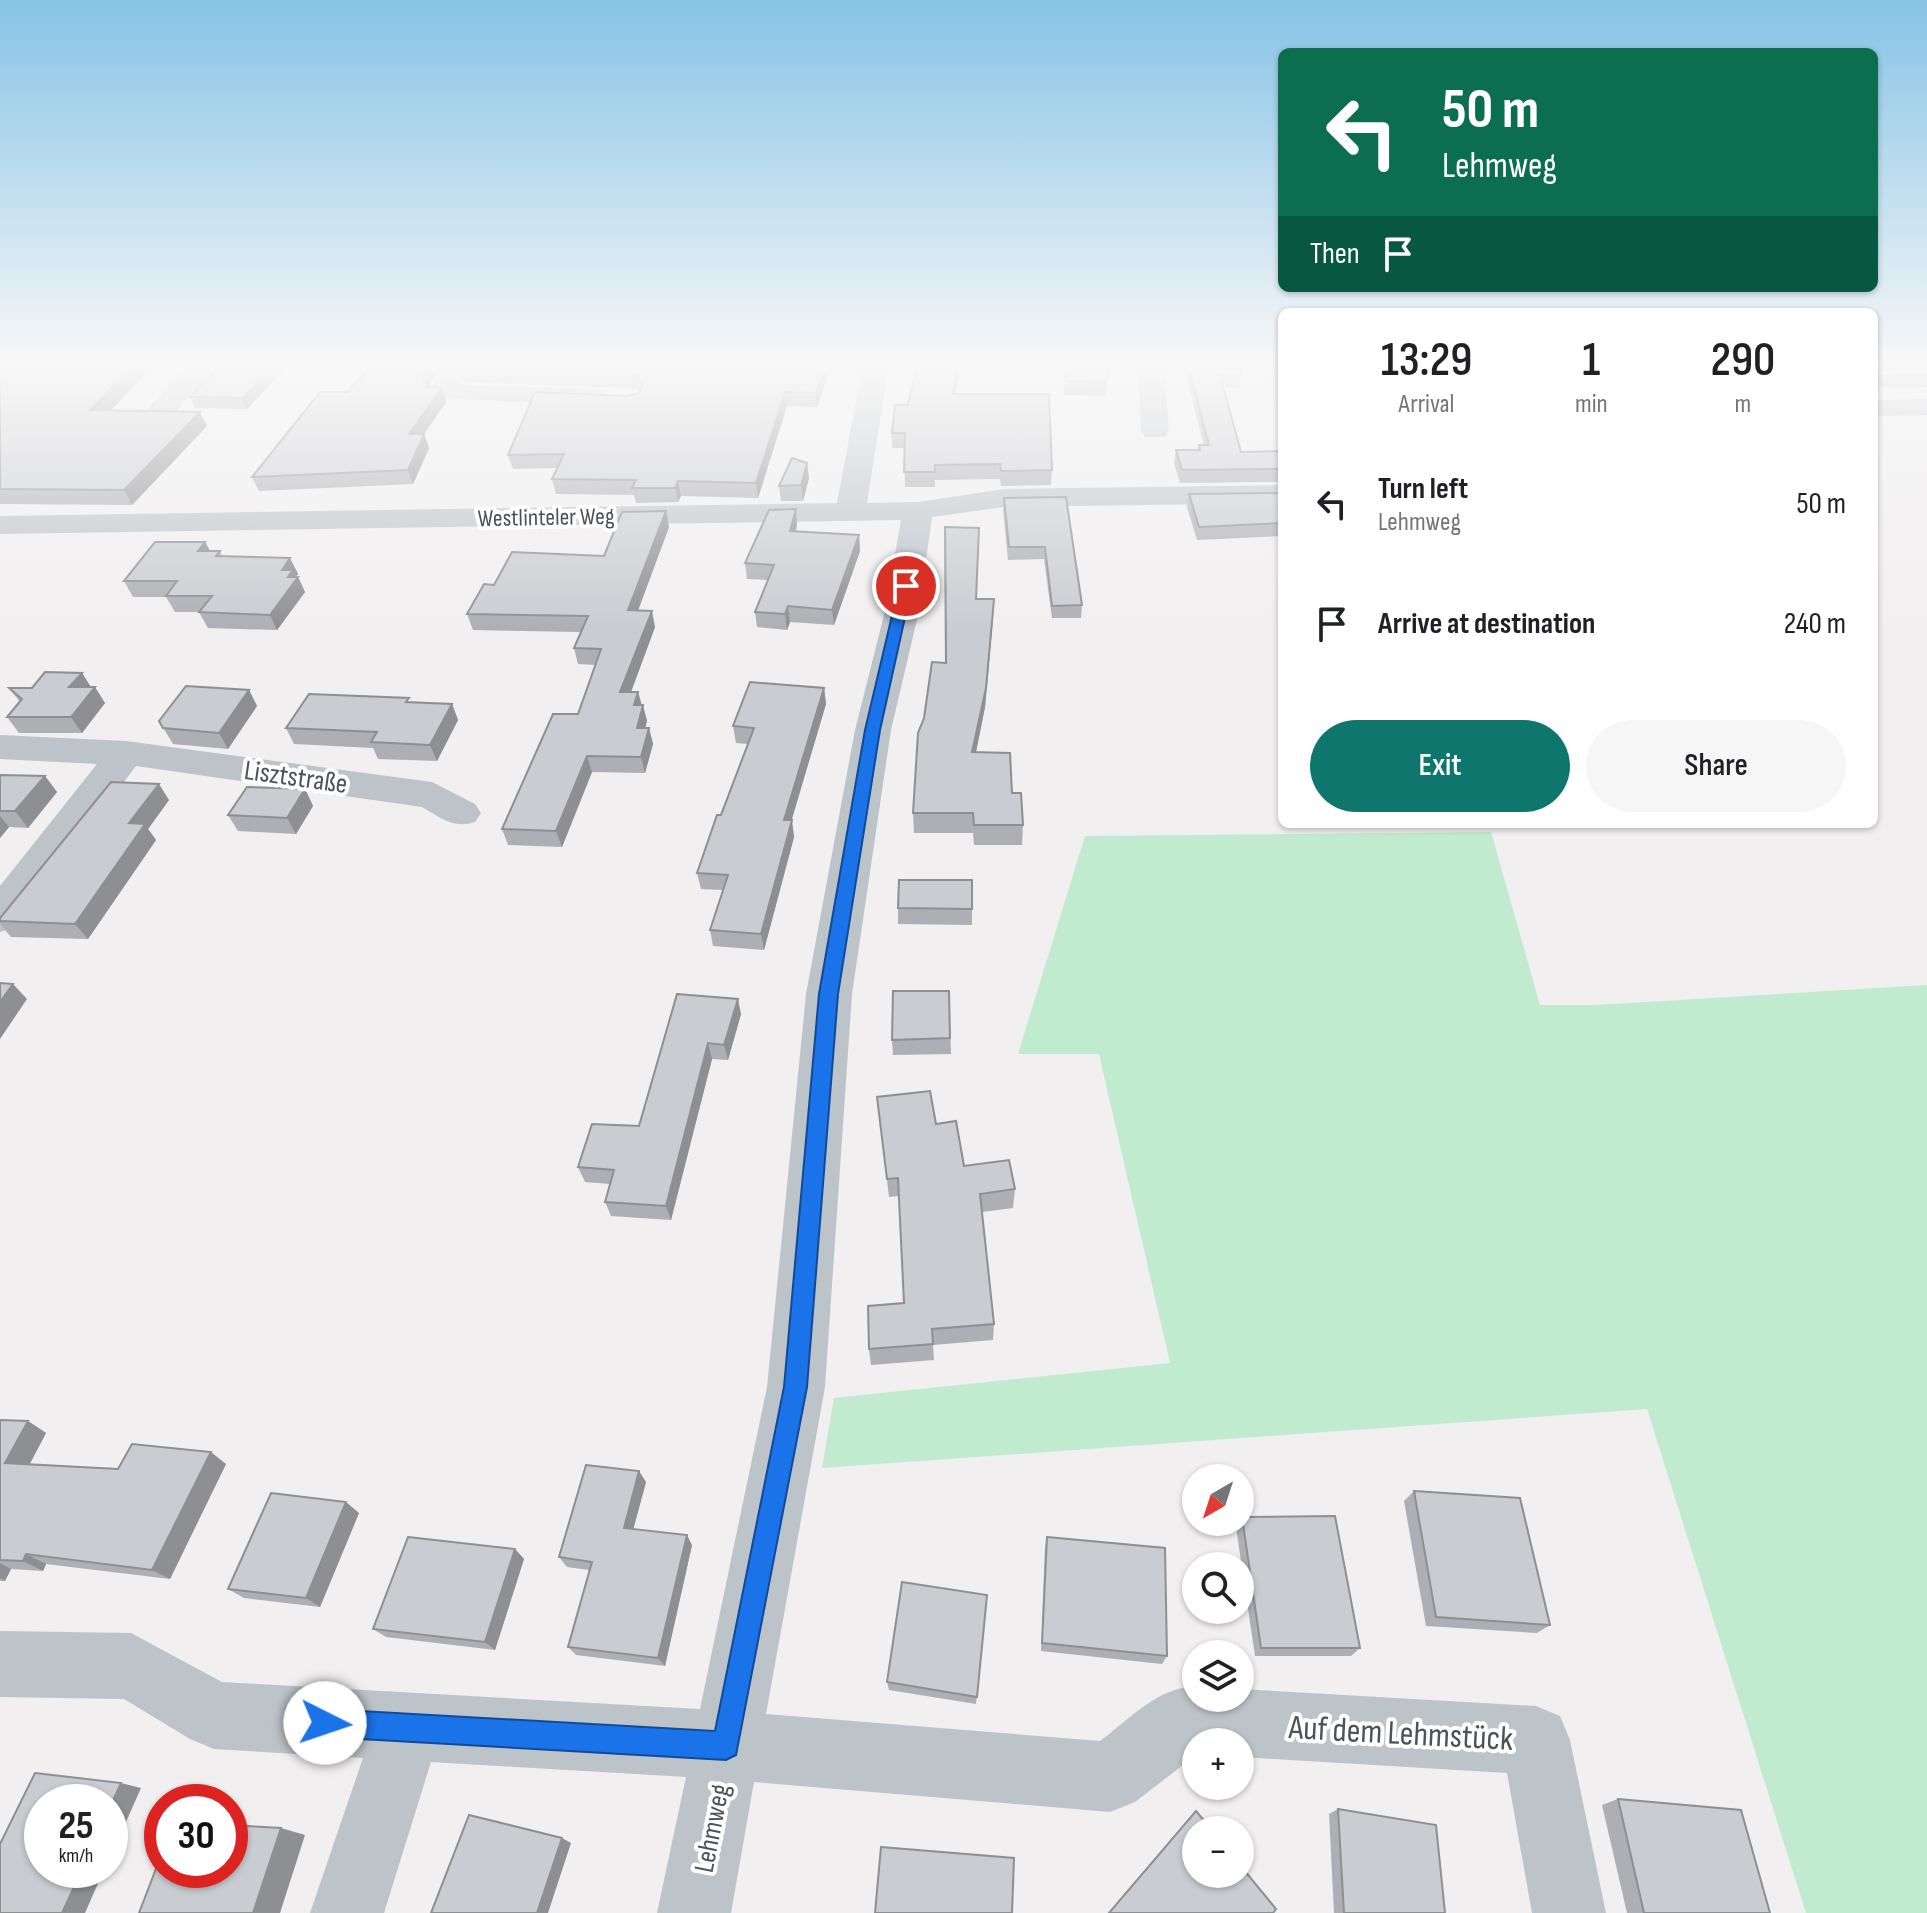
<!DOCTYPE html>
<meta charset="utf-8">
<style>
:root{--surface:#fff;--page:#f6f6f6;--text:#202124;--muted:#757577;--accent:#0f766e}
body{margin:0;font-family:"Sofia Sans Condensed",sans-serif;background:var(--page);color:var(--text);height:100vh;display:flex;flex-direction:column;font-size:30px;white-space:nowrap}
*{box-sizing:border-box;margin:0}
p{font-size:26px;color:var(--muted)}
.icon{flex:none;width:44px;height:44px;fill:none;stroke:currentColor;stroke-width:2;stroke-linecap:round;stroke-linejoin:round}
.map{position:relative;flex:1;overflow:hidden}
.drawer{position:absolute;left:1278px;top:308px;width:600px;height:520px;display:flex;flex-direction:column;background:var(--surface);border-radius:12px;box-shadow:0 2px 6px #0004}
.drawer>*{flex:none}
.guide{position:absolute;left:1278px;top:48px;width:600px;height:244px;border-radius:12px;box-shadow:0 2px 6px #0004;background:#0b6e4f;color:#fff;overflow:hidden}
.needle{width:52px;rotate:219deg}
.tools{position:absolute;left:1182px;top:1464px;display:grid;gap:16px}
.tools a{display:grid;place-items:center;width:72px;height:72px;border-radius:50%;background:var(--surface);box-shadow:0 2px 6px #0004;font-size:40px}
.speed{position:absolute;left:24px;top:1784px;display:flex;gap:16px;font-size:40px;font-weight:700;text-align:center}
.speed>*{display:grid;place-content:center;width:104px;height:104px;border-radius:50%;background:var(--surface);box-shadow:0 2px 6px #0004;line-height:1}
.speed small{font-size:20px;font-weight:400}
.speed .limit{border:12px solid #d22;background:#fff;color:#111}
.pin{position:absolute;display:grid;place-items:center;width:68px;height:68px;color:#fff;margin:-34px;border:4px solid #fff;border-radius:50%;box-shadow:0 2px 8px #0007}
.me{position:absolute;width:88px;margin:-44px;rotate:94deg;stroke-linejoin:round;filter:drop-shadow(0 0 6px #0008)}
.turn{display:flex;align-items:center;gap:28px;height:168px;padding:0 32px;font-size:36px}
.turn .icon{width:104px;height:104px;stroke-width:2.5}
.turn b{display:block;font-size:56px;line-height:68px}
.then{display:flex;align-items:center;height:76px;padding:0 32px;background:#0003;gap:16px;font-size:30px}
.eta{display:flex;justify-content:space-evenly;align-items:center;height:136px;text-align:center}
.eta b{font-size:48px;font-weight:600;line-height:56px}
.button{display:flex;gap:16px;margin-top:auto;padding:16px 32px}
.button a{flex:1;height:92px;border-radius:48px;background:var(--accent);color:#fff;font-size:32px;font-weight:600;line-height:92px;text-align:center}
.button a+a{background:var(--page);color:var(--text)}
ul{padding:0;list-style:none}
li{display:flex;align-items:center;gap:24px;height:120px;padding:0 32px}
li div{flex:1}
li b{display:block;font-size:30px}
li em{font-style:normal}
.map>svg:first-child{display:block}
.green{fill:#c1ebce}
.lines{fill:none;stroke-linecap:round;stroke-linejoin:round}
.minor{fill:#bcc4ca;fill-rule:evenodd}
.wall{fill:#adafb4}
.shaded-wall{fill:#8d8f92}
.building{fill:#c9ccd1;stroke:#8d8f92;stroke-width:2}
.route{fill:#1a73e8;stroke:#114b97;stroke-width:2}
.labels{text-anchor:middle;stroke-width:8;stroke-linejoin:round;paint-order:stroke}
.far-street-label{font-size:24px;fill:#49535a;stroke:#fff}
.street-label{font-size:28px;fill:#49535a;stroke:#fff}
.near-street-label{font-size:34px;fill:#49535a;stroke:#fff}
</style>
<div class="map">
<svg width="1927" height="1913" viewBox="0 0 1927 1913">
<rect width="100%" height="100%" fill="#f1efef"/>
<path class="green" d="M1491,832l49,173h56l331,-20v928h-121l-159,-504 -825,59 12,-70 336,-35 -71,-309h-81l67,-218z"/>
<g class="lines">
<path class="minor" d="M191,363h27l-48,55h-20l-3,-6 3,-6z
M446,363h25l-12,22 133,4 9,2 4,6 -4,6 -9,2 -160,-7 -4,-6z
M863,363h26l-22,140 51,-1 86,-13 278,-4v18l-278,4 -72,10 -13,94 -28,119 -39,264 -27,393 -59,327 334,27c27,-20 60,-56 96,-54v11h44v-9l296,17 24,10 10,24 36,173h-74l-25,-140 -267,-16v-15h-44v13l-61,47 -25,10 -356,-30 -23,131h-74l29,-136 -255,-15 -47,151h-74l53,-155 -149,-9 -24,-10 -66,-40 -124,-2v-66l131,2 91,49 478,27 67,-322 39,-393 49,-264 30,-119 16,-91 -901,14v-18l837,-13z
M1138,363h26l5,68 -4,6h-20l-4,-6z
M1927,399v16l-53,1v-16z
M0,735l126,6 306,41 43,22 6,9 -6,9c-22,7 -34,-4 -53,-15l-286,-41 -121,161 -15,5v-46l97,-122 -97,-5z"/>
</g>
<path class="wall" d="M0,363h156l-45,47 96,16 -75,79 -132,-1z
M223,363h67l-43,46 -52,-1 -5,-11z
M373,363h71l-16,24 18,15 -22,32 5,14 -16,36 -154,7 -7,-14 96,-85z
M462,363h370l-15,44 -30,-1 -29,92 -77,-2 -3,6 -42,1 -2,-8 -78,-1 -4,-15 5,-11 -44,1 -5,-14 119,-59 12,-3 1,-3 -10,-2 -166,-6 -4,-14z
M917,363h43l-5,31 97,76 -1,15 -50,1 -1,-7 -65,1v7h-30l-1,-39h-12v-15l16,-28z
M1065,363l42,19 -1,14 -42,-1z
M1183,363h56l2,12 -2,13 -16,-1 18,65 41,-1v31l-102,1 -6,-20 2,-13h22l1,-5h5z
M1874,363h53v24h-53z
M807,463l2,15 -6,23h-22l-2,-15z
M1282,493v43l-85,4 -10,-33 2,-13z
M1066,497l16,108 -1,13h-29l-8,-59 -36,1 -5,-50 1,-12z
M666,511l3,16 -31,84 17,16 -24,65h7l9,29 -2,7h4l4,16 -8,29 -53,-1 -30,75 -54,-2 -6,-16 76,-115 18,-49 -18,-1 -4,-16 7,-16 -108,-2 -6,-16 27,-29 110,-29z
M797,525l-1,6 63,4 1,16 -26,74 -44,-3 -3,8 -30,-3 -2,-15 13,-32 -21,-1 -2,-16z
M205,542l5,9h10l2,5 68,2 8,16 -2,3h2l7,15 -28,38 -69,-2 -9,-16h-24l-9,-15h-33l-9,-16z
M979,547l-3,52h18l-1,19 -8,89 -9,45 36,41 11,32 -1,20h-48l-1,-12h-59l-1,-20 33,-150z
M82,673l9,14 14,16 -23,30h-63l-12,-16 13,-15 -11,-14h23z
M824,688l2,16 -35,116 3,17 -30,113 -51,-4 -3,-16 13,-40 -22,-1 -4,-16 51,-129 -12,-1 -3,-17z
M249,690l8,16 -29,43 -55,-5 -14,-23z
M410,703l42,1 6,16 -21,41 -59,-2 -5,-11 -79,-4 -8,-16z
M0,775l45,1 12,16 -29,36 -19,-1 -9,11z
M305,789l8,17 -17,28 -58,-3 -10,-16z
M169,800l-21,29 8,11 -68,99 -77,-2 -11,-13v-6z
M972,880v45l-74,-1v-16z
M949,991l2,63 -58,1 -1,-15z
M677,994l64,20 -13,46 -16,-1 -41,161 -60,-4 -6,-14 5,-18 -25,-2 -7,-15 61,-41z
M877,1097l59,27 28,42 51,23 -2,19 -31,4 12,112 -1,16 -60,5 1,15 -63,5 -2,-16 35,-46 -5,-107 -10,1z
M0,1420l28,1 18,12 -17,32 89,4 108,-5 -56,115 -124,-15 -3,7 -32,-2 -6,12h-5z
M646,1482l-13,47 59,16 -27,121 -89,-11 -8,-8 21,-77 -22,-3 -8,-10z
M1414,1491l136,134 -13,8 -111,-7 -22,-125z
M359,1513l-39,94 -76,-9 -16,-9z
M1242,1517l118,131 -9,8h-96l-19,-129z
M1047,1537l120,119 -5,8 -121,-13 4,-104z
M515,1549l9,10 -29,91 -109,-13 -13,-8z
M987,1595l-11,109 -87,-14 -2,-8z
M1618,1799l152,114h-143l-25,-108z
M1338,1809l107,104h-111l-5,-99z
M1196,1811l77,102h-165l83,-97z"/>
<path class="shaded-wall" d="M136,363h20l-58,61 -8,-14z
M276,363h14l-43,46 -4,-11z
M430,363h14l-19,27 -4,-14z
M826,363h6l-15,44 -1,-14z
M958,363h2l-7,45v-14z
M442,388l4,14 -22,32 5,14 -16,36 -5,-14 1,-36z
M785,392l2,14 -29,92 -2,-15z
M200,412l7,14 -75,79 -8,-15z
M807,463l2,15 -6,23 -2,-16z
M678,481l3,15 -3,6 -3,-14z
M796,509l1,16 -5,22 -2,-16z
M666,511l3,16 -37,99 -4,-16z
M859,535l1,16 -26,74 -2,-15z
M205,542l8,15 -15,-6z
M290,558l8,16 -2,3h2l7,15 -28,38 -7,-15 12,-45z
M994,599l-1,19 -8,89 -13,65v-20z
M788,606l2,16 -3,8 -2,-16z
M652,611l3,16 -30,81 -5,-16z
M82,673l10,16 -23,-2z
M95,687l10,16 -23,30 -11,-16z
M824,688l2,16 -39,132 -3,-16z
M249,690l8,16 -29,43 -9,-16z
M638,692l4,16 -8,-3z
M452,704l6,16 -21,41 -7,-16z
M643,705l4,16 -6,23 -4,-16z
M649,728l4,16 -8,29 -4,-16z
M587,756l5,16 -30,75 -6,-16z
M45,776l12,16 -29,36 -13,-17z
M159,784l10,16 -21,29 8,11 -68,99 -13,-15 54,-101z
M305,789l8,17 -17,28 -9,-16z
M0,816l9,11 -9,11z
M792,820l2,17 -30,113 -3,-16z
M13,984l14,15 -27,40v-37z
M738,999l3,15 -13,46 -4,-15z
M708,1043l4,16 -41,161 -5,-14z
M28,1421l18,12 -22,42 -19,-12z
M211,1452l15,12 -56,115 -18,-9z
M639,1471l7,11 -15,56 -7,-10z
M346,1502l13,11 -39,94 -14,-9z
M687,1535l5,10 -27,121 -7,-8z
M515,1549l9,10 -29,91 -10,-8z
M26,1554l20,10 -3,7 -20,-10z
M0,1563l11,6 -6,12 -5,-3z
M121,1783l20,5 -31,70v-51z
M281,1828l24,7 -25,78h-27z
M562,1838l9,5 -23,70h-11z
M82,1870h22l-19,43h-23z"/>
<path class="building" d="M0,363h136l-46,47 110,2 -76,78 -124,-1z
M223,363h53l-33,35 -53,-1z
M373,363h57l-9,13 6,11 15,1 -33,46h15l-16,36 -156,7 68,-85h28z
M462,363h364l-10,30 -31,-1 -29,91 -78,-2 -3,7h-43l4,-8 -84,-1 12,-25 -56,1 27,-63 92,4 12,-3 4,-10 -6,-7 -10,-2 -167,-6z
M917,363h41l-5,31h96l3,76 -51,1 -1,-7 -65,1v7h-31l1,-39h-13l3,-28h13z
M1066,363h41v19l-42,-1z
M1188,363h51l2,12h-21l21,77 41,-1v18l-100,1 -6,-20h24l-1,-5h10z
M1874,363h53v12l-53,1z
M792,458l15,5 -6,22 -22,1z
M1282,493v30l-83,4 -10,-33z
M1066,497l16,108 -30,1 -7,-59h-36l-5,-49z
M796,509l-6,22 69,4 -27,75 -44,-4 -3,8 -30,-2 19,-47 -29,-2 24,-53z
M666,511l-38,99 24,1 -32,81h18l-4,13h9l-6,23h12l-8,29 -54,-1 -31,75 -54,-2 51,-115h25l23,-65 -27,-1 14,-32 -121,-2 17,-30 10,1 18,-33 92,4 18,-44z
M945,527l34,1 -3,71h18l-8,89 -14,64 38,1 2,40h9l2,32h-49l-1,-12h-60l5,-80 6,-15 8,-56 14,1z
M155,542h50l-7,9h22l-4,5 74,2 -8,12h11l-5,7h10l-28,38 -71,-3 13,-16h-46l11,-15h-53z
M45,672l37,1 -13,14h26l-24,30h-64l15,-18 -13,-11h23z
M750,682l74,6 -40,132h8l-31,114 -51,-4 18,-55 -31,-2 20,-58h4l33,-87 -21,-2z
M186,686l63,4 -30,43 -56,-5 -4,-7z
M309,694l100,4 -3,4 46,2 -22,41 -59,-3 6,-10 -91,-4z
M0,775l45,1 -30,35h-15z
M111,782l48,2 -30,39 16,1 -70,100 -75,-3v-3z
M247,787l58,2 -18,29 -59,-3z
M899,880h73v29l-74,-1z
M0,983l13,1 -13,18z
M893,991h56l1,47 -58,2z
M677,994l61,5 -14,46 -16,-2 -42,163 -61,-4 9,-32 -36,-3 14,-43 47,2z
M930,1091l6,33 20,-3 8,45 45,-6 6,29 -35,5 14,130 -62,5 1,15 -64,5 -1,-43 36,-3 -6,-125 -11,1 -10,-82z
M0,1420l28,1 -23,42 113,6 14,-25 79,8 -59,118 -126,-16 -3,7 -23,-1z
M586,1465l53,6 -15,57 63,7 -29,123 -90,-11 24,-85 -33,-5z
M1414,1491l106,7 30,127 -114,-8z
M271,1493l75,9 -40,96 -78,-9z
M1335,1516l25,132h-99l-19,-131z
M408,1537l107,12 -30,93 -112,-13z
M1047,1537l118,11 2,108 -125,-13z
M902,1582l85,13 -10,102 -90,-15z
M35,1773l86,10 -11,24v-5h-68v68h40l-20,43h-62v-69z
M1618,1799l123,11 29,103h-126z
M1338,1809l98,16 9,88h-101z
M1196,1811l16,19h-16v44h44v-9l36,44 -3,4h-164z
M469,1815l93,23 -25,75h-106z
M230,1825l51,3 -28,85h-114l23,-60v17h68z
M881,1847l133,11 -2,55h-137z"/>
<linearGradient id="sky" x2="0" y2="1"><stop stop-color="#86c3e6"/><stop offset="0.58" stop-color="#f9f8f8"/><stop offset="1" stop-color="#f9f8f8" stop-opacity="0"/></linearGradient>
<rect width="1927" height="631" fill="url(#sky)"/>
<path class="route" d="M906,582l6,4 -32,144 -42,264 -31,393 -71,368 -10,5 -401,-23 -10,-4 -4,-10 4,-10 10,-4 390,22 69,-344 35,-393 46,-264 34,-144z"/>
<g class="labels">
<g class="far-street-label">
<text transform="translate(546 517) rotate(-1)" y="8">Westlinteler Weg</text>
</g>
<g class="street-label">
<text transform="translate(296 776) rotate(8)" y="10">Lisztstraße</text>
<text transform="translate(711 1828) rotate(-79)" y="10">Lehmweg</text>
</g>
<g class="near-street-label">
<text transform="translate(1401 1732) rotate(3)" y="12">Auf dem Lehmstück</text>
</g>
</g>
</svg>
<div class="tools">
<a><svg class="needle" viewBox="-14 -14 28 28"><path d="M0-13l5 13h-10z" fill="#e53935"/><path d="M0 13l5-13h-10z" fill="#757577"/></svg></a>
<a><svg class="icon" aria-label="search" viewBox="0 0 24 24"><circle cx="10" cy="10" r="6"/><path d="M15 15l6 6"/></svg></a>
<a><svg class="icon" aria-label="layers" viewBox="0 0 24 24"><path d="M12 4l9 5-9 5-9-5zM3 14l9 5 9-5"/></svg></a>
<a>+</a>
<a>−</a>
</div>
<div class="speed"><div>25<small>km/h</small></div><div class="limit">30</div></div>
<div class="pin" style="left:906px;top:586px;background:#d93025"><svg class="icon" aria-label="arrive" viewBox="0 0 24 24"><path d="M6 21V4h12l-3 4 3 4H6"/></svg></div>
<svg class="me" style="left:325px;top:1723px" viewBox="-20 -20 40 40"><circle r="19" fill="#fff"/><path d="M0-13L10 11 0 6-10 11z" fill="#1a73e8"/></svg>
<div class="guide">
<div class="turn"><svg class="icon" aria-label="left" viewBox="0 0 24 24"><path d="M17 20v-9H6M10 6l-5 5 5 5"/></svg><div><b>50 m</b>Lehmweg</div></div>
<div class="then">Then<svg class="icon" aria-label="arrive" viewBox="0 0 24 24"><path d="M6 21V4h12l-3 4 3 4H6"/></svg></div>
</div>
<section class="drawer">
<div class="eta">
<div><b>13:29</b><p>Arrival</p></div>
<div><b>1</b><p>min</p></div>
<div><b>290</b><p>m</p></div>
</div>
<ul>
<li><svg class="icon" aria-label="left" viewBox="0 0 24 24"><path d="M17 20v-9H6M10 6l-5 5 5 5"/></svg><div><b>Turn left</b><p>Lehmweg</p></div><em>50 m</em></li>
<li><svg class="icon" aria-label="arrive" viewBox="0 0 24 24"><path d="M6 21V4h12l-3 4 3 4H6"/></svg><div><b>Arrive at destination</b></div><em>240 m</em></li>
</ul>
<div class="button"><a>Exit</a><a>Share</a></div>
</section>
</div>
